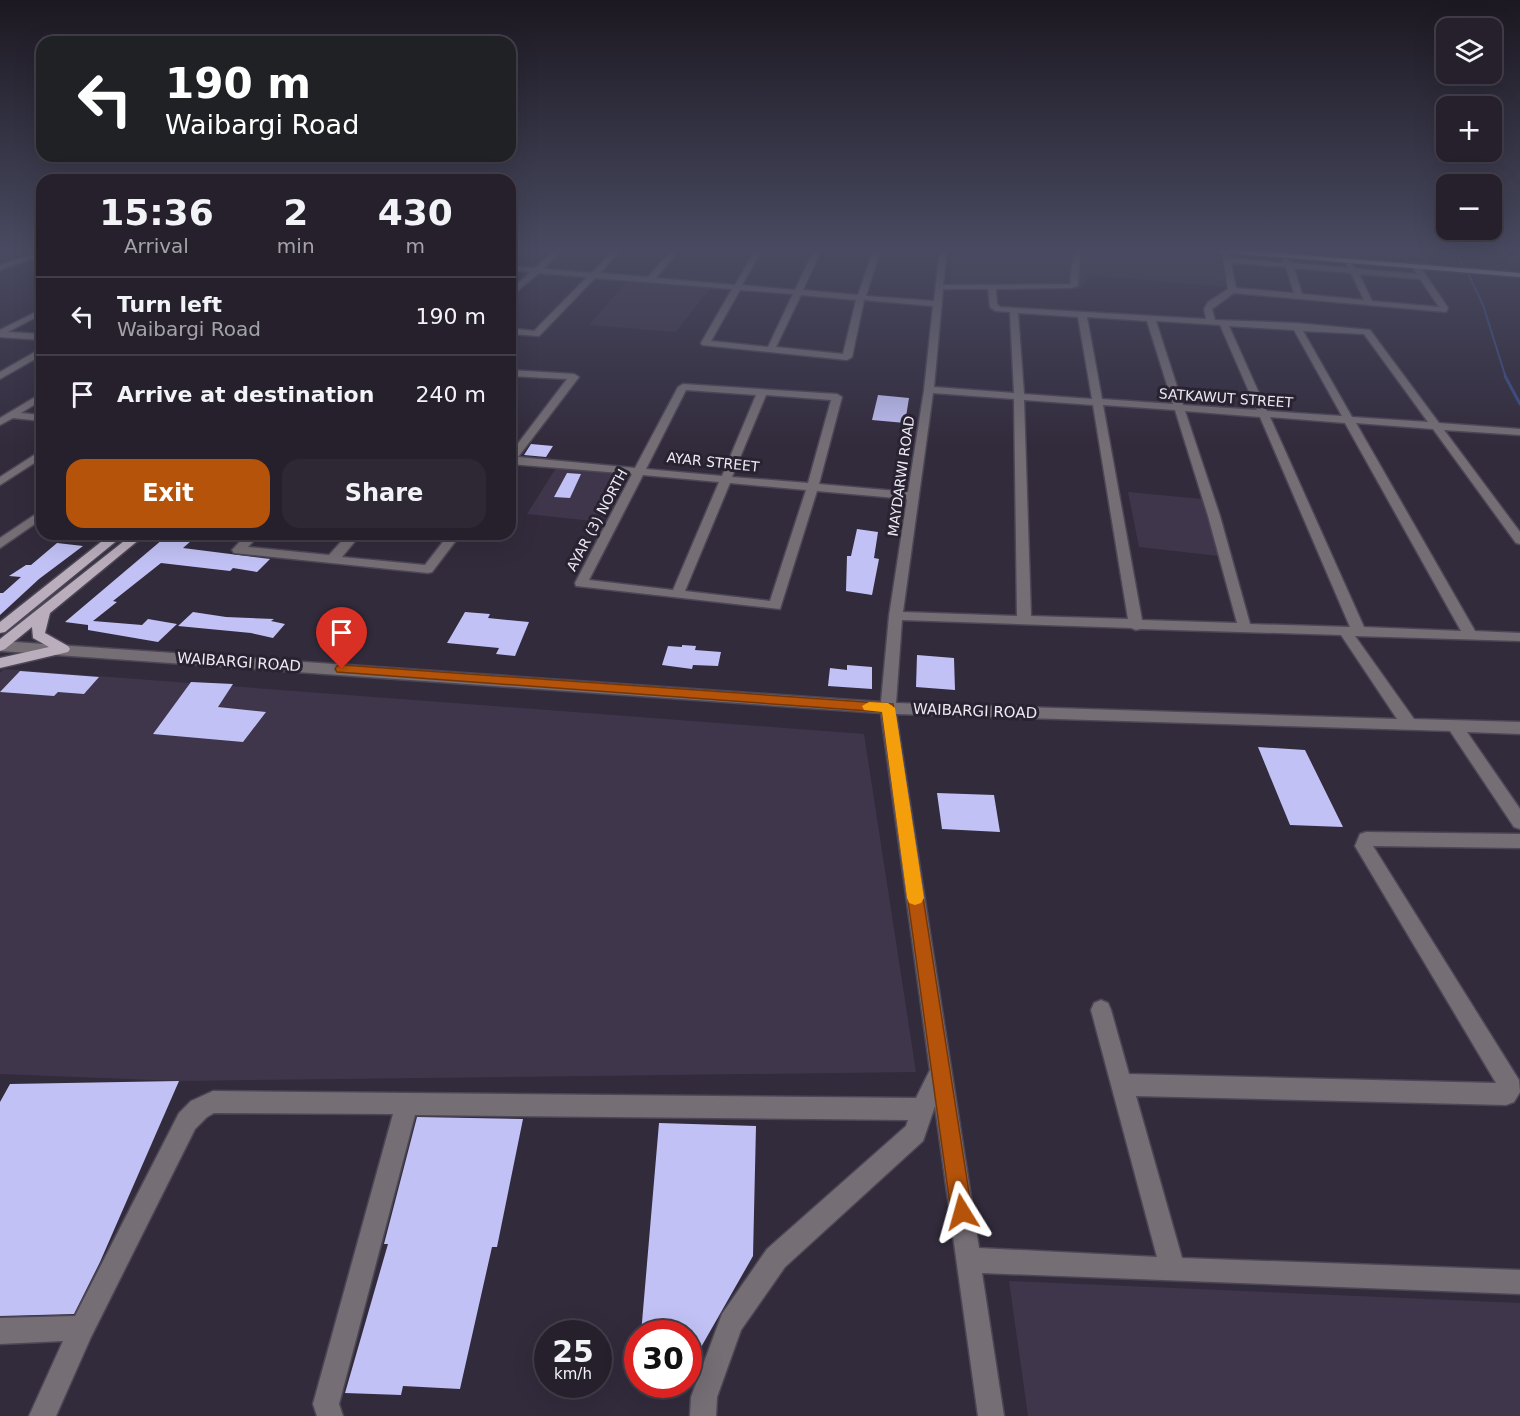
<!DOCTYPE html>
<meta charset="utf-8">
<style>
:root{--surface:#26202d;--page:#2e2835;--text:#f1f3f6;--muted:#a4a3aa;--line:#423e49;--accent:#b45309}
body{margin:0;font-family:"DejaVu Sans",sans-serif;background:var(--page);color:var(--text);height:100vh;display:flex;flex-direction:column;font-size:22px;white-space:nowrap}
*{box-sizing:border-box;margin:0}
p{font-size:20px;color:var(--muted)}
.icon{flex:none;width:33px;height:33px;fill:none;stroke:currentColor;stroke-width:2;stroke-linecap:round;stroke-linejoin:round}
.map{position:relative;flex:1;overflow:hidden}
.details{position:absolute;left:36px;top:174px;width:480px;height:366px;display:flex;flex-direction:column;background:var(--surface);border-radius:18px;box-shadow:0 6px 24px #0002,0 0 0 2px var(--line)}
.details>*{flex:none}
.hud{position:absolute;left:36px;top:36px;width:480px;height:126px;border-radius:18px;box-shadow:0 6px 24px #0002,0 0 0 2px var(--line);background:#202124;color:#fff;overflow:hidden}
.buttons{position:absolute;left:1436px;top:18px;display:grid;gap:12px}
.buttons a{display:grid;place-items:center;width:66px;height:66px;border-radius:12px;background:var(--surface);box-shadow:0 6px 24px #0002,0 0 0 2px var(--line);font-size:30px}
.speed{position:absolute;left:534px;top:1320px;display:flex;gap:12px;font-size:30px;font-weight:700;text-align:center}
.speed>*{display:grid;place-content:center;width:78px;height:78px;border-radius:50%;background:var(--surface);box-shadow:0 6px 24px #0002,0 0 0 2px var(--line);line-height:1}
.speed small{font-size:15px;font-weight:400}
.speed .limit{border:9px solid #d22;background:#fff;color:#111}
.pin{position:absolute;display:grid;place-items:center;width:51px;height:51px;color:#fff;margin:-62px -26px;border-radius:50% 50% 50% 0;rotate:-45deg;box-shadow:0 0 6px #0007}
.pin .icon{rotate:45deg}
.me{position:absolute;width:66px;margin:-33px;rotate:352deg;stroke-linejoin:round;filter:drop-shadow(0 0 4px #0008)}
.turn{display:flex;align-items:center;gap:21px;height:126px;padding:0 30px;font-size:27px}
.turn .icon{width:78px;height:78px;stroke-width:2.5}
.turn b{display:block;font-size:42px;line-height:51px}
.eta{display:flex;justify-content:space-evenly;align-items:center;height:102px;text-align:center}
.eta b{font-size:36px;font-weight:700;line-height:42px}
.action{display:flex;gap:12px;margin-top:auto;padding:12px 30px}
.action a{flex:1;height:69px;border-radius:18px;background:var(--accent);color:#fff;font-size:24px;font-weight:700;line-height:69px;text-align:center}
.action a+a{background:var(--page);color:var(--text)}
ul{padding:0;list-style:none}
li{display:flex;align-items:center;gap:18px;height:78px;padding:0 30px;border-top:2px solid var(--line)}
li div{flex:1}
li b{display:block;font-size:22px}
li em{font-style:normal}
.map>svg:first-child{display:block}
.built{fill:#3f364b}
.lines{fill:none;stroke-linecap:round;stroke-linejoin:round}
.stream-far1{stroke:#394f84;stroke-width:2}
.stream{stroke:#394f84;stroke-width:3}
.building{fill:#c1c1f5}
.minor-casing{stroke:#4c4656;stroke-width:3}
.major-casing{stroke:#4c4656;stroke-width:3}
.minor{fill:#756e75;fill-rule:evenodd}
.major{fill:#baadbc;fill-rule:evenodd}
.route{fill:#b45309;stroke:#753606;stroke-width:1.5}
.slow{fill:#f59e0b}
.labels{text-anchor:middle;stroke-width:6;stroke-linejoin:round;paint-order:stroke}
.far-street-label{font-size:14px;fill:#ede9f3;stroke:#282231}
.street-label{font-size:15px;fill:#ede9f3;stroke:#282231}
</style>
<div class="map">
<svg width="1520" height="1416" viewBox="0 0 1520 1416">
<rect width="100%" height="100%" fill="#322b3c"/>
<path class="built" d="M953,248h211l55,5 7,34 -138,-12 -6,14h-132z
M627,281l84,6 -35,45 -87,-7z
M556,468l71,7 -25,47 -75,-8z
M1128,492l74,7 17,57 -80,-9z
M4,669l860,65 52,338 -737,9 -179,-7v-401z
M1009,1281l511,22v113h-492z"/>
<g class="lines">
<path class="stream-far1" d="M1453,248l13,22
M1468,273l15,32 23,73"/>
<path class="stream" d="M1505,376l15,28"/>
</g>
<path class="building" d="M878,395l31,3 -4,25 -33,-3z
M531,444l22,2 -7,11 -22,-2z
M567,473l14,1 -11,24 -16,-1z
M857,529l21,3 -4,26 5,1 -7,36 -26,-4 1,-35h4z
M169,534h30l-16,14 87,11 -13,13 -24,-4 -3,3 -69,-8 -48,38 4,1 -24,19 49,4 6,-6 29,5 -19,18 -70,-12v-5l-23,-3z
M57,543l26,3 -44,33 -39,36v-22h3l18,-16 -12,-1 17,-11h5z
M193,612l33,5 48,2 -3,2 14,3 -12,14 -22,-5 -73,-7z
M465,612l25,2 -2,4 41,4 -14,34 -19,-2 3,-6 -52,-5z
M682,645l14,1 -1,4 26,2 -3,14 -25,-1 -1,4 -30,-4 6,-19 14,1z
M917,655l37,3 1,32 -39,-3z
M847,665l25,2v22l-44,-3 2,-18 17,2z
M20,671l13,1 66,5 -15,17 -26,-2 -4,4 -54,-4z
M191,682l42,2 -15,23 48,5 -23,30 -90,-8z
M1258,747l47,3 38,77 -53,-2z
M937,793l57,2 6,37 -58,-3z
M179,1081l-79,181 -26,52 -74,2v-214l10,-18z
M417,1117l106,2 -26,128h-5l-32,142 -57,-3 -2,9 -56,-2 43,-149h-4z
M659,1123l97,3 -3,130 -65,114v-36h-47z"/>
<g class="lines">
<defs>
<path id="minor" d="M557,248h8l-22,21 49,4 24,-25h7l-23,25 48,4 26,-29h7l-25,30 79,7 22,-37h6l-21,37 53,5 20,-42h7l-19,42 55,5 16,-47h7l-15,48 68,5 6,-53h7l-4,37 127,-1 4,-36h7l-3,38 -7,2 -75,1 1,15 3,3 206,12 -2,-10 4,-7 20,-13 -6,-38h6l2,7 54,5 -1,-4 4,-2 5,6 56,5 -2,-4 4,-2 6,7 61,5 -5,-7 7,-2 29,43 -2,4 -212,-19 -22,16 3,11 81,3 74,7 69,93 81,6v6l-76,-5 76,102v12l-4,-1 -83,-114 -77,-6 119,208 45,2v8l-165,-5 59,83 106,3v12l-53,-2 53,77v20l-6,-2 -64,-96 -554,-17 83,534 178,9 -66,-247 3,-7 7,-3 7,3 3,7 18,64 367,9 -141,-237 5,-12 6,-2 154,2v14l-147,-2 146,234 1,12 -6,10 -8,3 -370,-9 46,162 338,12v24l-538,-21 22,143h-26l-43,-310 -12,35 -138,126 -44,63 -24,67 -1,19h-26l1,-19 31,-83 45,-65 139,-123 2,-6 -493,-5 -76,289 4,12h-26l-4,-12 80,-290 -179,-1 -7,4 -12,12 -104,208 -35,79h-27l34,-75 -63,3v-26l75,-2 104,-203 12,-12 22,-10 703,7 14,-28 -49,-357 -881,-62v-10l881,61 8,-86 18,-117 -90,-8 -37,118 -204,-23 -1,-3 57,-109 -122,-10v-10l57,-75 -57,-3v-6l64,4 5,3 -61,80 117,11 43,-81 5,-3 154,10 5,3 -23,87 89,8 16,-102 9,-84 -69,-6 -12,57 -5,3 -145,-15 -1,-2 31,-54 -137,-11 -56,58 -29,-2v-6l24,3 53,-54 -48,-4 -29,24v-6l20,-19 -20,-2v-4l25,2zM1231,263l55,4 8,26 -58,-5zM1294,268l57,5 13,27 -62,-6zM1359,274l61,5 19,28 -67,-6zM943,289h45l2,18 5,4 15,1 4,81 -80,-6zM740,290l53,4 -25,53 -57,-6zM801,295l55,5 -13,54 -67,-7zM1018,313l60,4 14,82 -68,-5zM1087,317l60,4 26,83 -71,-5zM1156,321l64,4 37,85 -74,-5zM1229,326l65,4 48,86 -75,-5zM1303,331l61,3 64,88 -76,-5zM686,390l70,5 -34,81 -76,-7zM933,393l81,6 3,217 -114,-4zM766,395l65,5 -23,83 -76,-6zM1024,400l69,5 35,214 -97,-3zM1103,405l72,5 33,106 29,107 -95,-3zM1185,411l75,6 90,210 -100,-3 -30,-108zM1270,417l75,6 116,208 -97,-4zM643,475l76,7 -46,108 -84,-10zM730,483l76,7 -36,111 -85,-10zM902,620l229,8 5,2 5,-1 200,6 56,84 -501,-16z
M1265,248h7l4,9h-6z
M42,251v4l-42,15v-5z
M42,309v5l-34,18 34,2v6l-42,-3v-7z
M42,348v7l-42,24v-7z
M42,393v7l-21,13 21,2v6l-29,-3 -13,7v-7z
M42,450v8l-42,27v-8z
M42,510v9l-42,29v-10z
M247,534h13l-12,13 81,8 19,-21h13l-19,23 83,8 24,-31h12l-29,38 -4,1 -194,-20 -2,-3z"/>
<path id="major" d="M1192,248h27l301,25v4l-325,-27z
M111,534h14l-120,98 -5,1v-11z
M133,534h13l-96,79 -5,20 23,13 2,3 -2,3 -68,16v-10l49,-11 -16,-9 -1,-11 -27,22 -5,2v-12z"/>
</defs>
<use href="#minor" class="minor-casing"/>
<use href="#major" class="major-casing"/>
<use href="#minor" class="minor"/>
<use href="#major" class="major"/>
</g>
<linearGradient id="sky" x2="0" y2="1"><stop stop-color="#1c1821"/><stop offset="0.56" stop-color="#494a61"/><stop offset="1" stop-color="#494a61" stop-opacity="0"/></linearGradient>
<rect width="1520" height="446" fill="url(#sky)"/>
<path class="route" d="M342,665l551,39 79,508 -3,8 -7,3 -8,-3 -3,-8 -69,-500 -545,-40 -2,-3 2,-3z"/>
<path class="slow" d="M869,702l19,1 7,5 29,190 -3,5 -6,2 -6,-2 -2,-5 -25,-186 -18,-2 -2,-4z"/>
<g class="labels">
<g class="far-street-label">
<text transform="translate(1226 398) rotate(4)" y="5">SATKAWUT STREET</text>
<text transform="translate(713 462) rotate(6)" y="5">AYAR STREET</text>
<text transform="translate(901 476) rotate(-82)" y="5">MAYDARWI ROAD</text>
<text transform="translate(597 520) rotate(-62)" y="5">AYAR (3) NORTH</text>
</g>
<g class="street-label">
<text transform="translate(239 662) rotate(4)" y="5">WAIBARGI ROAD</text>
<text transform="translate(975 711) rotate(2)" y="5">WAIBARGI ROAD</text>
</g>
</g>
</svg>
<div class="buttons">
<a><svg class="icon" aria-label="layers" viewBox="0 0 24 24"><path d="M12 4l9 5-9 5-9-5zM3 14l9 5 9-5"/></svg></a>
<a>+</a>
<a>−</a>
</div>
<div class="speed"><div>25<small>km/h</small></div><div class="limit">30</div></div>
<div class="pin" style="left:342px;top:669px;background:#d93025"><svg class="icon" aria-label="arrive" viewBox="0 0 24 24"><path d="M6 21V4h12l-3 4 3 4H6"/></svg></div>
<svg class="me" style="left:962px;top:1212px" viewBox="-20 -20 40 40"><path d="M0-17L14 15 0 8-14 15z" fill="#b45309" stroke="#fff" stroke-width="4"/></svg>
<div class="hud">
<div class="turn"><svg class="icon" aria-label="left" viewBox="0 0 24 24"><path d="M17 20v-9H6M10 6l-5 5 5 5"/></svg><div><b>190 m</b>Waibargi Road</div></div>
</div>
<section class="details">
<div class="eta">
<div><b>15:36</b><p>Arrival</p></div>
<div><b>2</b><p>min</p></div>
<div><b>430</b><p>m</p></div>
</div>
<ul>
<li><svg class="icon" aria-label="left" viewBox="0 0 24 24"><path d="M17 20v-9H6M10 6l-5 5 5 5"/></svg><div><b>Turn left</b><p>Waibargi Road</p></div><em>190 m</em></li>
<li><svg class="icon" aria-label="arrive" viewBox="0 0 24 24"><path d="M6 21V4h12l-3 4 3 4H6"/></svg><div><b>Arrive at destination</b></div><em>240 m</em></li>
</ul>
<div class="action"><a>Exit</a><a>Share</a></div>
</section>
</div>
